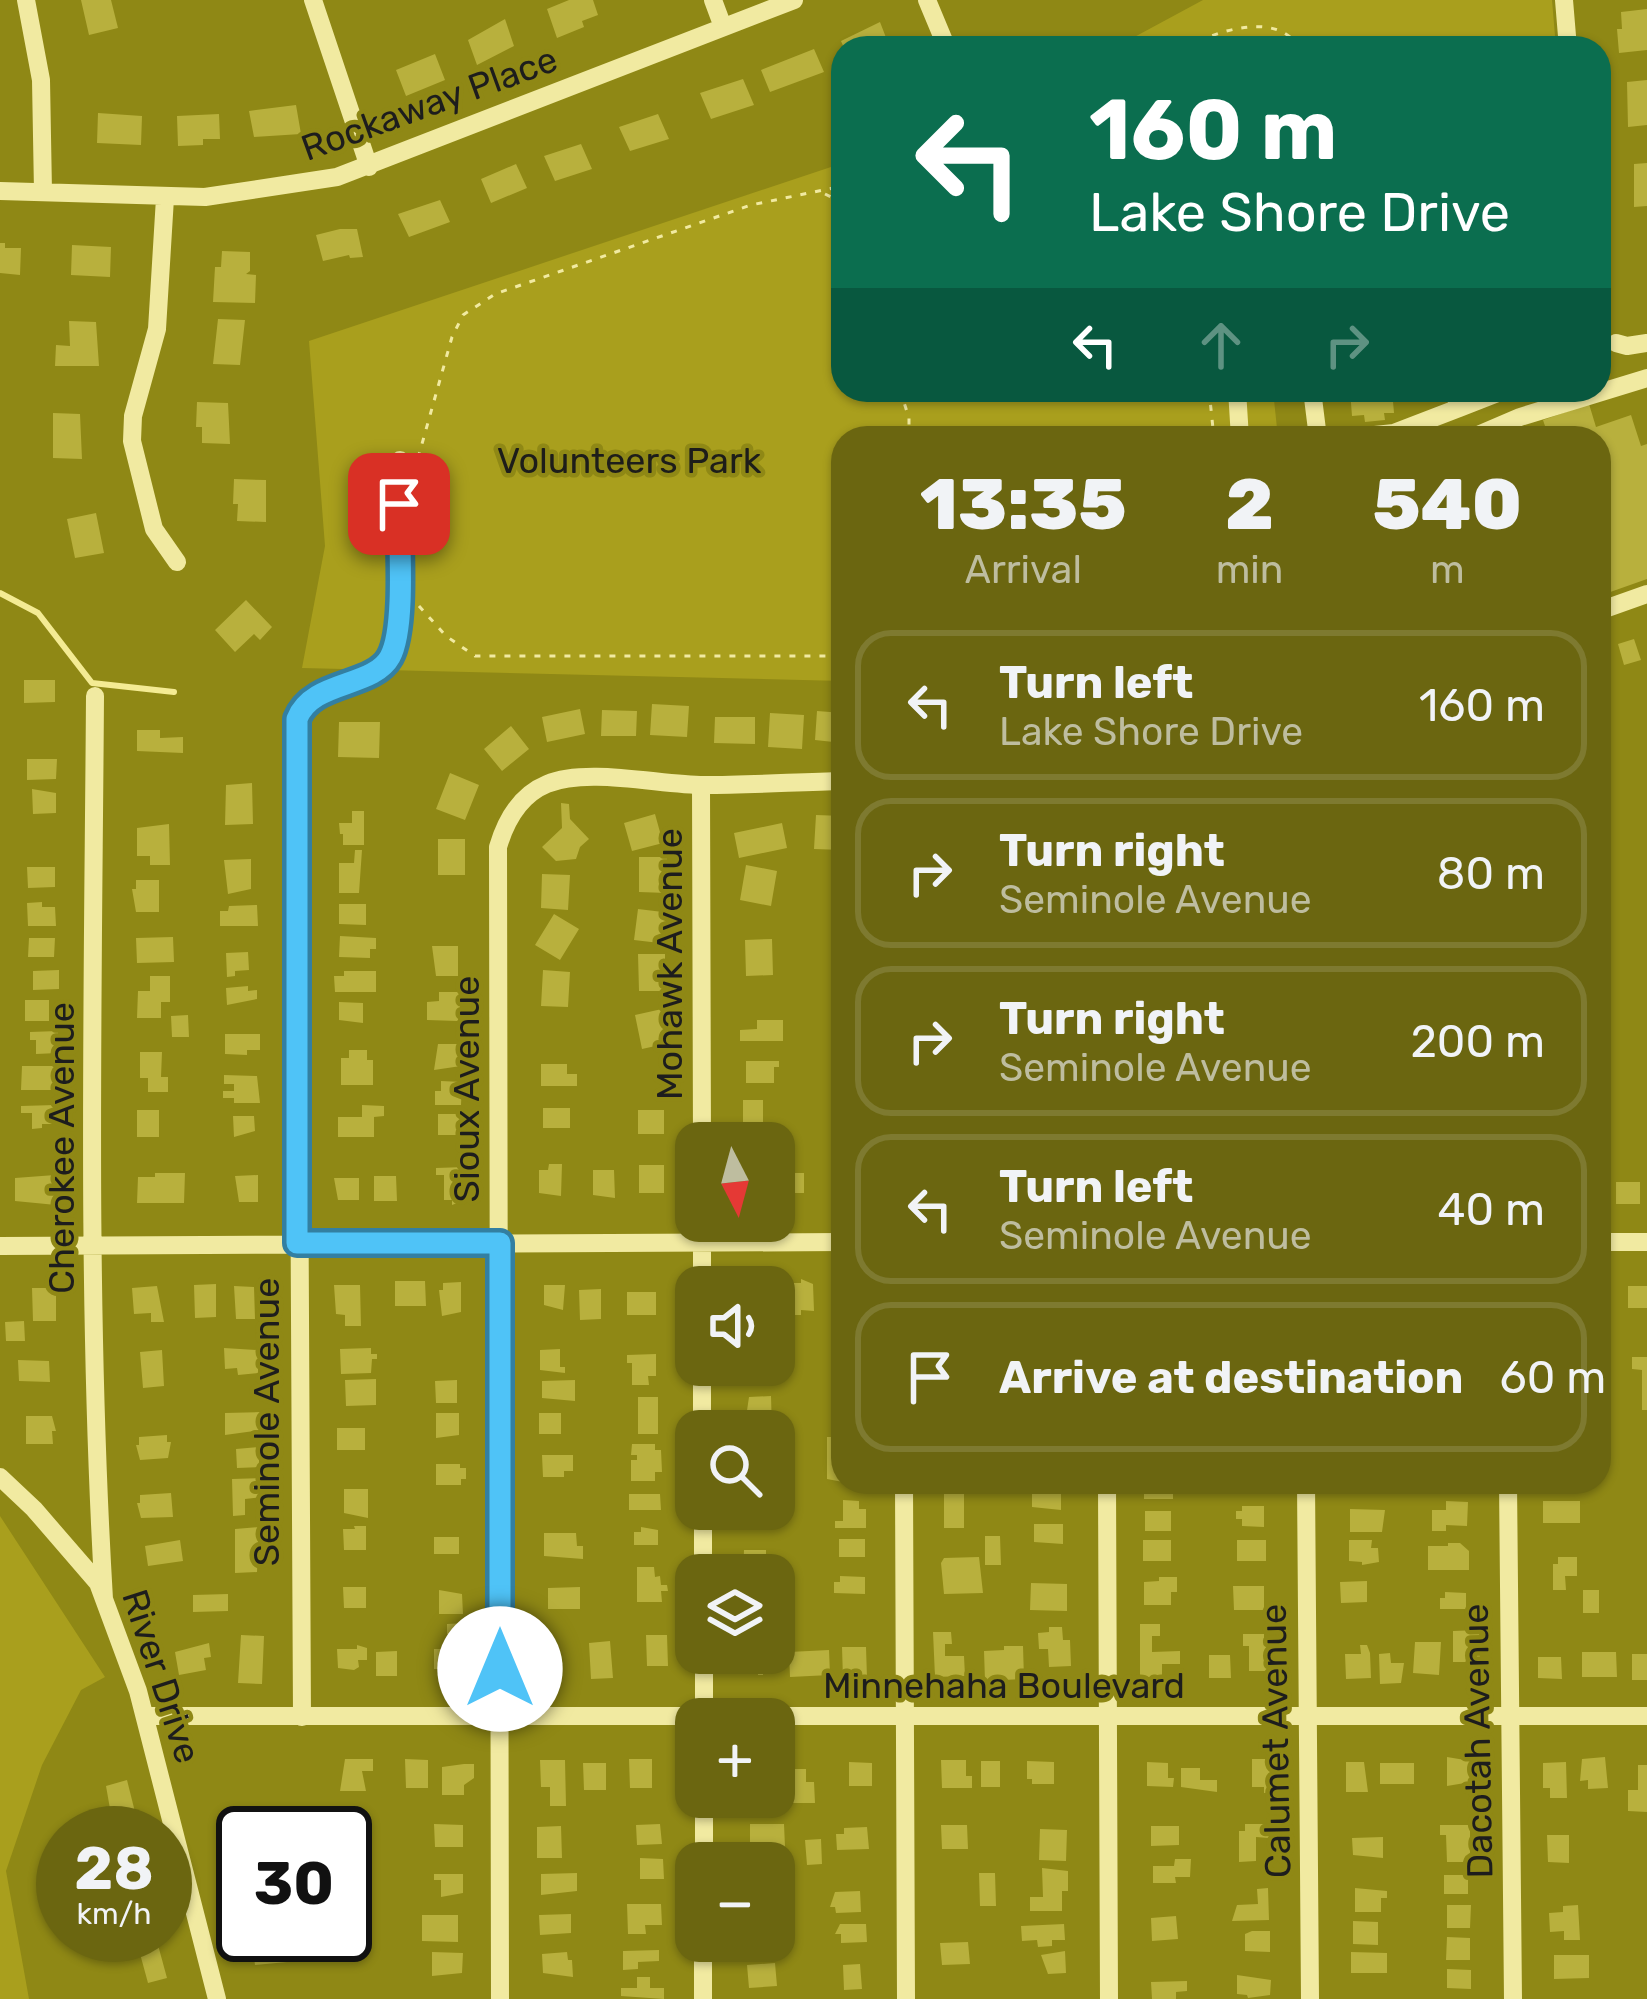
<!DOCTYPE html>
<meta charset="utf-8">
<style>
:root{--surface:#6b6610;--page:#736e1e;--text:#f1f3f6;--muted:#bebd9f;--line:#7e7a30}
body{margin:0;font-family:Rubik,sans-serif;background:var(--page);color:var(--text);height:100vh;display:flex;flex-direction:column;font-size:45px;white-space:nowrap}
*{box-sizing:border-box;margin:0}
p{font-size:39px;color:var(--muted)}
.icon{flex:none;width:66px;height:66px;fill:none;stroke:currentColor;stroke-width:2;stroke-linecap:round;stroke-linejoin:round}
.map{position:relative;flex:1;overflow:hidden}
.details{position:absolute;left:831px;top:426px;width:780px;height:1068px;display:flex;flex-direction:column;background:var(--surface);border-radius:36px;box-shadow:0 3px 9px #0004}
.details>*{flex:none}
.hud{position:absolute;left:831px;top:36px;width:780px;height:366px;border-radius:36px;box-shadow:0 3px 9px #0004;background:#0b6e4f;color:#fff;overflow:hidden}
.needle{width:78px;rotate:174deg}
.fabs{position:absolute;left:675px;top:1122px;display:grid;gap:24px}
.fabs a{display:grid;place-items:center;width:120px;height:120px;border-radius:24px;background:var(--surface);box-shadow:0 3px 9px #0004;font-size:60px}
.speed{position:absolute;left:36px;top:1806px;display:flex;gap:24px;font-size:60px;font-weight:700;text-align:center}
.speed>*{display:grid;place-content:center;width:156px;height:156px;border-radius:50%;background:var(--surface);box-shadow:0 3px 9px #0004;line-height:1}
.speed small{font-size:30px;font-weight:400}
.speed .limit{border:6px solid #111;border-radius:18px;background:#fff;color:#111}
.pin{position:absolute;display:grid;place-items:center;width:102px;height:102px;color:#fff;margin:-51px;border-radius:24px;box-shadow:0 6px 18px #0006}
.me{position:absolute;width:132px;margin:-66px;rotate:0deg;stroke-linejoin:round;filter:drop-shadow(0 0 9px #0008)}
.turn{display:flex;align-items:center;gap:42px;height:252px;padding:0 60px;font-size:54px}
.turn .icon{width:156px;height:156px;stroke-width:2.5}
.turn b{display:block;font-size:84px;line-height:102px}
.lanes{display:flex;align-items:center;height:114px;padding:0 60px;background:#0003;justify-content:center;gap:60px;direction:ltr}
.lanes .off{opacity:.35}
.eta{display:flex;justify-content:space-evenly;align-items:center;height:204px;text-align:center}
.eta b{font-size:72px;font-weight:800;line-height:84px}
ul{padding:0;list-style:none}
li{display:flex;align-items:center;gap:36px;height:150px;margin:0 24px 18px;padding:0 36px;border:6px solid var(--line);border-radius:36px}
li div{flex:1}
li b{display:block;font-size:45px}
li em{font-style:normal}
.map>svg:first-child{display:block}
.green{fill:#a99f1d}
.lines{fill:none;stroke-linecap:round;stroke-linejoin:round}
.stream{stroke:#f4eb93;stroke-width:6}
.building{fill:#b8b03d}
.path{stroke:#f1eaa1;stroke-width:3;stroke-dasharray:6 9;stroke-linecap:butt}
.minor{stroke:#f1eaa1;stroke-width:18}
.route-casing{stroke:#337fa1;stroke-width:30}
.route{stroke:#4fc3f7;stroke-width:21}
.labels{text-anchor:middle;stroke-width:9;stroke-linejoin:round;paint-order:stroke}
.street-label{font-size:36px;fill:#1d1d1d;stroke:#8f8815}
.park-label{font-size:36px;fill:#1d1d1a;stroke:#8f8815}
</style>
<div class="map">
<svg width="1647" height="1999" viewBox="0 0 1647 1999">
<rect width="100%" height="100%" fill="#8f8815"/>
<path class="green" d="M1203,0h349l4,48h-442z
M843,163v227h430l5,48h-435v243l-541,-13 23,-122 -16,-205z
M0,1516l105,161 -24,13 -39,75 -36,106 23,128h-29z"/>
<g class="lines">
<path class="stream" d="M0,593l38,20 54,70 82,9"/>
</g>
<path class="building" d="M81,0h30l7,28 -29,7z
M569,0h24l5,15 -16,6 2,6 -27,11 -10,-29z
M1647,9v41l-28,3 -2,-24h5l-1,-17z
M505,19l9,27 -37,19 -9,-25z
M880,22l10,26h-46l-3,-7z
M814,49l10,23 -54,20 -9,-22z
M435,54l10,26 -39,16 -10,-26z
M743,79l11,26 -43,14 -11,-26z
M1647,80v45l-19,2 -1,-45z
M296,105l5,29 -47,3 -5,-26z
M98,113l44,3 -1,29 -44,-2z
M219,114l1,25h-17v6l-25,1 -1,-30z
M658,114l11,25 -39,12 -11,-24z
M581,144l11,25 -37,12 -11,-25z
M1647,163v43l-13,1v-43z
M516,164l11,24 -36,15 -10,-24z
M440,200l10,22 -41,15 -11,-23z
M340,229h17l6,28 -13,1 -1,-3 -26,6 -7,-26z
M0,243h5v5h16l-1,27 -20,-2z
M72,245l39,2 -1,30 -39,-2z
M222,251l28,1v19l-4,3 10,1 -1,28 -42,-1 2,-35h6z
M218,319l27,1 -5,45 -27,-1z
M69,321l27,1 3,44h-44l1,-21 14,1z
M1350,390h42l2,23h-10l1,7 -20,2 -1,-7 -12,1z
M197,402l31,1 2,41 -28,-1v-16h-6z
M1589,404l7,23 35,-12 10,31 6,-2v135l-48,17v-158h-50l-6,-18z
M53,413l27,1 2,45 -29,-1z
M234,479l32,1v42l-29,-1 1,-17h-5z
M96,513l8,40 -29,5 -8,-39z
M246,600l26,27 -12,13 -6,-6 -19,18 -20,-22z
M1634,639l7,21 -17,5 -6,-21z
M24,680h31v22l-31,1z
M652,704l37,2 -2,31 -37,-2z
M580,709l5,25 -38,8 -5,-25z
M602,710l35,1 -1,25h-35z
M817,711l26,2v30l-28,-3z
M770,713l34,2 -2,34 -34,-2z
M715,717h40v27l-41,-1z
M339,722h41l-1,36 -41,-1z
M511,726l18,23 -27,22 -18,-22z
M137,730h23v8l23,-1v16l-46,-2z
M27,759h30l-1,20 -29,1z
M450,773l29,12 -14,35 -29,-11z
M252,783l1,41 -28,1 1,-40z
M32,789l24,4v20l-23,1z
M561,803l8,1 1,15 19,20 -9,8 -4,12 -20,2 -14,-14 20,-19z
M352,811h12v34h-21v-11h-3l-1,-11h13z
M655,814l8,29 -31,8 -8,-28z
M816,815l27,1v34l-29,-1z
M782,823l5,25 -48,10 -5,-25z
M169,824l1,41h-20v-9h-13v-28z
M438,839h27v36h-27z
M355,850h7l-3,43h-20v-30h15z
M639,857h28v36l-28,-1z
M251,859v30l-23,5 -4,-34z
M746,865l31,6 -6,35 -31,-6z
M27,867h28v20l-27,1z
M542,874l28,1 -2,35 -27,-2z
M136,880h23v32h-23l-4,-23h4z
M42,902v5h13l1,19h-28l-1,-23z
M339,904h27v21l-27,-1z
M257,905l1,21h-38v-15h8l1,-5z
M638,909l33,4 -3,31 -34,-4z
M554,914l25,15 -19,31 -25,-15z
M340,936l36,2v11h-6v9l-31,-1z
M173,937l1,25 -37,1 -1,-25z
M29,938h26l-1,19h-26z
M772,939l1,36 -27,1 -1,-36z
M432,946h26v30h-22z
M248,952l1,18 -14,1v5l-8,1 -1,-24z
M638,954h27v37h-26z
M59,970v19l-26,1v-19z
M543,970l27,2 -2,35 -27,-1z
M344,971h32v21h-41l-1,-16h10z
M150,976h20v26h-9v16h-24l1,-27h12z
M248,986v5l9,-1v9l-30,6 -1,-17z
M439,992h23l-4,29 -31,-1v-18l12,-1z
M25,1000h24v21h-24z
M339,1002l24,1v20l-24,-3z
M662,1009l7,34 -27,6 -7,-34z
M188,1015l1,22h-17l-1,-21z
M757,1020h26v21h-43v-11l17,-1z
M58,1031v22l-22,1v-14h-6v-8z
M225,1034h35v16h-13v5l-22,-1z
M438,1044h23v22l-27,4z
M349,1050h18v10h6v25h-32v-27h8z
M140,1052h22l-1,25h7v15h-20v-14h-8z
M746,1061h33v6h-5v16h-28z
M541,1064h26v10h10v12h-36z
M22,1066h38v24h-39z
M224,1075l33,1 3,27h-26v-5h-11v-7h11v-7h-10z
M441,1081l21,1 -1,23h-26v-14h6z
M743,1100h20v30l-20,-1z
M55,1105l-1,19h-12v4l-10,1v-16h-11v-7z
M362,1105l22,1v10l-10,1v20h-36v-20h24z
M543,1108h27v20h-27z
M137,1110h22v27h-22z
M638,1110h26v24h-26z
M438,1114h24v21h-24z
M233,1116h21l1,15 -21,6z
M549,1164h13l-1,32 -22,-3v-23h9z
M639,1165h25v28h-25z
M465,1167v33l-13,5v-5h-8v-25h-8v-7z
M593,1170h21l1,28 -22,-3z
M155,1173h30l-1,30h-47l1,-26h17z
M786,1173h18v20h-27v-13h9z
M55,1175l1,30 -41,-4v-23z
M258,1175v27h-19l-4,-26z
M374,1176h22l1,25h-23z
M334,1178h25v22h-21z
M1616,1182h24v22h-24z
M801,1279l12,5 1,27 -13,-1v5h-9v-32h9z
M395,1281h30l1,25h-31z
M461,1282v30l-19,4 -3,-26h4v-7z
M216,1284v33l-21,1 -1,-33z
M334,1285h26l1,41h-16v-11l-9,-1z
M544,1285h21l-2,25 -19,-5z
M157,1286l7,36h-13v-9l-17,1 -2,-26z
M234,1286l20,1 1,32h-19z
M1628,1286h19v22h-19z
M32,1288h24v33h-23z
M601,1289v30l-21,1 -1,-30z
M627,1292h29v23h-29z
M24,1321l1,20h-19l-1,-19z
M224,1348l34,2v23l-20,2 -1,-7 -12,1z
M371,1348v6h6v5h-5l-1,14 -30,1 -1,-25z
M560,1349v18h5v6l-25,-3v-20z
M162,1350l2,36 -21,2 -3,-36z
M656,1354v22h-8l1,9h-17v-22h-5v-8z
M1632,1357h15v53h-5v-40l-10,-1z
M18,1360l31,1 1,21 -31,-1z
M740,1365h21l1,20 -25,1 -1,-18z
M376,1379v26l-30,1 -1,-26z
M457,1380v23h-21l-1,-22z
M575,1380v21l-33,-3v-17z
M771,1396l1,35h-28l5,-34z
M638,1397h20v37h-20z
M261,1412v18l-36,5v-22z
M436,1413h23v22l-23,3z
M539,1413h22v21h-22z
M26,1416h26l4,15h-4l1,13h-27z
M337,1428h28v22h-28z
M167,1435v7h4l-3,16 -28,2 -4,-15h3v-8z
M827,1437h16v45l-16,-3z
M632,1444h23v6h6l1,22h-7v9h-24v-21h6v-5h-6z
M259,1447v20l-22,1 -1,-19z
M542,1455h31v16h-9v6h-21z
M436,1464h24v4h6v11h-5v6h-25z
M260,1478l1,19 -16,2v16l-12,1 -1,-37z
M1144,1482h29v17h-29z
M1037,1484h24v26l-29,-3v-18h6z
M344,1489h24v29l-24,-5z
M944,1492h20v36h-20z
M171,1493l2,24 -32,1 -4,-15h3v-8z
M629,1494h31l1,16h-32z
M843,1500l16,1v8h7v19h-31v-7h8z
M1446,1501l22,1 -1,24 -21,-1v6h-14v-21h14z
M1543,1501h37v22h-37z
M1242,1506h22v21l-22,-1v-7h-6v-8h6z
M739,1509h26v20h-26z
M1350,1509l35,1 -3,22h-32z
M1145,1511h26v20h-26z
M1034,1524h29v20l-29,-2z
M354,1526h12v24h-22l-1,-21h12z
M259,1527l-2,45 -22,1v-44z
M641,1527l17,3v15h-24v-13h7z
M544,1533h32l1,13h6v13l-39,-3z
M985,1536h15l1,29h-16z
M434,1537h25v17h-25z
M839,1539h26v18h-26z
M180,1540l3,21 -35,5 -3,-20z
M1143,1540h28v21h-28z
M1237,1540h29v21h-29z
M1349,1540h23l-1,8h7l1,14 -17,3v-3l-13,-1z
M1448,1543h12l9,8v19h-41v-24h20z
M744,1550h22v25h-23z
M979,1557l4,36 -39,1 -3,-31 3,-5z
M1558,1557h19v19h-12l1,14h-13v-26h5z
M637,1567h17l1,10 5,-1 1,9h6l1,6h-7l1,11h-25z
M840,1576l25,1v17l-31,-1v-11h6z
M1159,1577h18v15h-6v13h-27v-23l15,-1z
M1367,1581v21l-26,1 -1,-21z
M1031,1583l36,1v27l-37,-1z
M1233,1586h31v24h-30z
M343,1587h23v21h-22z
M580,1587v22h-32v-21z
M439,1590l23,4 1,20h-24z
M1583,1590h16v23h-16z
M1445,1592l21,1v16h-26v-11h5z
M228,1594v17l-35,1v-17z
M465,1623v45l-20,5v-4h-11v-20h20l-1,-15h-6v-10z
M1140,1624h20v12h-8v16l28,-1v13h-18v13h-22z
M1049,1627h13l1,13h7l1,26 -22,1 -1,-18h-9l-1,-16 11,-1z
M1479,1630l1,32h-27v-31z
M933,1632h18l1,12h-7v12h19l1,20 -30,1z
M1243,1634h21v9h7v28h-22v-25h-6z
M241,1635l23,1 -2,48 -24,-1z
M646,1635h21l1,31h-21z
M610,1641l3,37 -22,1 -2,-36z
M1415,1642h26l-2,33 -26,-2z
M209,1643l2,14 -7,1 2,12 -27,5 -4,-23z
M357,1645l10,3v12h-9l1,7 -5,3 -16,-2 -1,-19h20z
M1360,1645h7l3,8 1,25 -25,1 -1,-25h16z
M1004,1646h19l1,33 -39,2 -1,-30 20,-1z
M530,1647h22l2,29 -23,1z
M842,1647h24l1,31 -24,1z
M829,1650l1,25 -40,2 -1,-25z
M397,1651v25h-21v-24z
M1582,1652h34l1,25h-35z
M741,1653h30v16h-8v6h-5v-6h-17z
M1390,1653l1,10h13l-3,20 -21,1 -1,-30z
M1632,1654h15v26h-15z
M1209,1655h21l1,23h-22z
M1538,1657h23l1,22 -24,-1z
M1447,1757l24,4v21l-24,4z
M1605,1757l3,31 -20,1v-9l-8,1 2,-22z
M345,1759h28v12h-11l4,20h-26z
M405,1759l23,1v28h-22z
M629,1759h23v29h-22z
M1252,1759h20v26h5v8h-13v-6h-12z
M540,1760h25l1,46h-16v-19h-9z
M941,1760h25v16h6v12h-30z
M981,1761h19v26h-19z
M1027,1761l27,1v22h-22v-5h-5z
M849,1762l23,1v23h-23z
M1147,1762l21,1v15h6l-1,9 -26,-1z
M1346,1762h18l4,30h-22z
M1566,1762l1,36h-17v-10h-7v-25z
M583,1763h23v27h-22z
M1380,1763h34v21h-34z
M464,1764h10v14l-10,7v10h-22v-28z
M1638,1765h9v47l-19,-1v-21h10z
M1181,1768h19v12h17v12l-36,-5z
M784,1769h22v13h8l1,21h-29z
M127,1780l10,40 -24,6 -7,-40z
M255,1822l1,11h-13v32l-11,1 -2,-41z
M434,1824l29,1v22h-28z
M660,1824l2,20 -25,1 -1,-20z
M750,1824h34l1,23h-35z
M1245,1824h24v14l-13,-1v24l-17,1v-31h6z
M941,1825h26l1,24h-26z
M1440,1825h30v37h-23l-1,-27h-6z
M561,1826l1,32h-25v-31z
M1151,1826h28v19l-28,1z
M867,1827l2,22 -32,1 -1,-16h8v-6z
M1040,1829l27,1 -1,31 -27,-1z
M1547,1835h22v28l-21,-1z
M1383,1837v21l-30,-3 -1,-17z
M821,1839l1,25 -15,1 -2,-25z
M640,1858l23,1 1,20h-24z
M1175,1859h16l-1,18h-15l1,6h-23v-17h21z
M1042,1868l26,3v20h-6v20h-32v-14h13z
M577,1873v18l-36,4v-21z
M979,1873h16l1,33h-16z
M434,1874h29v19l-22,4v-17h-7z
M1444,1875h24v19h-24z
M1268,1888l1,32 -37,1 5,-16 21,-1 -1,-15z
M1355,1888l32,3v7h-6v14h-26z
M860,1891l1,21 -25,1 -1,-6h-5l5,-15z
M627,1904h34l1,21h-17l1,9h-18z
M1447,1905h24l-1,23h-23z
M1578,1905l2,35h-16v-9l-14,1 -1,-19 14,-1v-6z
M571,1914v19l-31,2 -1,-20z
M422,1915h36v27l-36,-1z
M1176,1916l2,23 -26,2 -1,-23z
M1353,1921l25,1v23l-25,-1z
M840,1924h26l1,18 -26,1v-9h-6z
M1064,1924l1,16h-13v6l-14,1 -1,-7 -15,1 -1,-15z
M1252,1931h18v21l-25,-1v-17z
M1447,1937l23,1v22h-24z
M283,1939l6,16h-3l1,7 -32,3 -3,-23z
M968,1942l2,22 -28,1 -2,-22z
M158,1945l9,33 -19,5 -9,-33z
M659,1950v11l-21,1v7l-15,1v-19z
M1065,1951l1,22 -18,1 -7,-19z
M432,1952l31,1 -1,20 -30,3z
M567,1952l1,8h4l1,17 -30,-4 -1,-19z
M1351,1952l36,1v20h-36z
M1554,1955h35v23l-35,1z
M775,1963l2,23 -28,2 -2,-23z
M860,1964l2,25 -18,1 -1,-25z
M1447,1969l24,1v19l-24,-1z
M1237,1975l34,5 -1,15 -22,3 -1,-3 -10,-1z
M637,1977h13v11h14v11l-43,-3v-8h16z
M1187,1981v10l-11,1v7h-24l-1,-17z"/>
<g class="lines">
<path class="path" d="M1185,48c30,-17 93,-38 114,0
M825,194l18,9
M900,390l9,28v20
M1209,390l5,48
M418,458l34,-121 11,-22 32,-21 256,-89 92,-19
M419,606l27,30 29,20h368"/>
<path class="minor" d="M26,0l15,80 2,112
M313,0l56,167
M713,0l10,27
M927,0l20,48
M1564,0l4,48
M0,191l205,6 132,-20 457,-177
M165,198l-8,131 -24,87 -1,25 22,88 23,33
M1616,343l11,3 20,-3
M1237,390l3,48
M1312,390l6,48
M1454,390l5,18 46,-18
M1346,438l48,-5 65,-25
M1471,438l49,-21 127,-39
M1599,611l48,-17
M95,696c-2,301 -9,603 9,903
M701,785l1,358
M702,1221v66
M1599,1242h48
M0,1246l843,-4
M702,1365v66
M0,1477l34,32 64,74 40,108 79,308
M904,1482l2,517
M1107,1482l2,517
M1306,1482l4,517
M1508,1482l5,517
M703,1509v66
M704,1653v66
M145,1716h1502
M302,1717l-5,-998c14,-34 60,-33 86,-54 24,-19 16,-169 17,-205
M704,1863v-66
M500,1999l-2,-1152c8,-27 22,-52 49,-63 40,-17 113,1 157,1 46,0 93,-3 139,-4
M703,1999v-58"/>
</g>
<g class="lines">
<defs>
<path id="route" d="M399,504c0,36 7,124 -9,153 -17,31 -78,23 -93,62v524h203v426"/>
</defs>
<use href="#route" class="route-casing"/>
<use href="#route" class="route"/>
</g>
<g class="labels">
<g class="street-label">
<text transform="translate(429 103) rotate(-20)" y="13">Rockaway Place</text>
<text transform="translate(669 964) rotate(-90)" y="13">Mohawk Avenue</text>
<text transform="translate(466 1089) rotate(-90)" y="13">Sioux Avenue</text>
<text transform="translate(61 1148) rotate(-90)" y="13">Cherokee Avenue</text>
<text transform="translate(266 1422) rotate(-90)" y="13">Seminole Avenue</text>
<text transform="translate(162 1676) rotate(72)" y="13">River Drive</text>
<text x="1004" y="1698">Minnehaha Boulevard</text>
<text transform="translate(1275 1741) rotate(-91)" y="13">Calumet Avenue</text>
<text transform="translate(1477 1741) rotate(-91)" y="13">Dacotah Avenue</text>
</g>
<g class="park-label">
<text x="629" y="473">Volunteers Park</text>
</g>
</g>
</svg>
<div class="fabs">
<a><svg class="needle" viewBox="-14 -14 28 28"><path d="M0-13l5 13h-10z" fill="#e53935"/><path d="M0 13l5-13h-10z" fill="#bebd9f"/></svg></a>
<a><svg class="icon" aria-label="sound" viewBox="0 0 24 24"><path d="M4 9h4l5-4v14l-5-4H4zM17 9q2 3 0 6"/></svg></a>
<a><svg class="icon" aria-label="search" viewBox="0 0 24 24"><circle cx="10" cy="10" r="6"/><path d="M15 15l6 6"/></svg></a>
<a><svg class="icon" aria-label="layers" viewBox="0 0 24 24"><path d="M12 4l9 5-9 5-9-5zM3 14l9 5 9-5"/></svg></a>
<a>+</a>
<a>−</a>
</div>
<div class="speed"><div>28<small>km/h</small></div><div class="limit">30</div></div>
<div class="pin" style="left:399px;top:504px;background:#d93025"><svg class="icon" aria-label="arrive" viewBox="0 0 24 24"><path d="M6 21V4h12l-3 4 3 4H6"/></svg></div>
<svg class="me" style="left:500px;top:1669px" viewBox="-20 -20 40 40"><circle r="19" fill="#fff"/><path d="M0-13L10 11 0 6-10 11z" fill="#4fc3f7"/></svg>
<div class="hud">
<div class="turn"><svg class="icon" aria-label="left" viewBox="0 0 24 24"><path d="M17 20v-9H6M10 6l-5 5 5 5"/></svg><div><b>160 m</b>Lake Shore Drive</div></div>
<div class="lanes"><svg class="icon" aria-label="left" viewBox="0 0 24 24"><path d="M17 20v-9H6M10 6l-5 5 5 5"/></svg><svg class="icon off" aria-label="ahead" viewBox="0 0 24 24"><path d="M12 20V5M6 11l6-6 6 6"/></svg><svg class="icon off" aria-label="right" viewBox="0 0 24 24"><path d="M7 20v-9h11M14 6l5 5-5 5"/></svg></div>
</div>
<section class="details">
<div class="eta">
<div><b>13:35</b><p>Arrival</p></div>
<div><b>2</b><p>min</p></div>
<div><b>540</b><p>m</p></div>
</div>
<ul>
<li><svg class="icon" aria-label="left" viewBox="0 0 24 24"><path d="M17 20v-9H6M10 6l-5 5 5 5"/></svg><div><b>Turn left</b><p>Lake Shore Drive</p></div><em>160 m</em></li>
<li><svg class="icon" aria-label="right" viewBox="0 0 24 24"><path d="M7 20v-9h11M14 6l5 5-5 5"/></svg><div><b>Turn right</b><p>Seminole Avenue</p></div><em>80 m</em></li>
<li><svg class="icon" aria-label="right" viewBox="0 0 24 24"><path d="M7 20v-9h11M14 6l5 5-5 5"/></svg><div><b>Turn right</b><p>Seminole Avenue</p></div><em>200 m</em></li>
<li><svg class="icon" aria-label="left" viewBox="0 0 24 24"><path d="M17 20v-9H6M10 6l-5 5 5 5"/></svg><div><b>Turn left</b><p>Seminole Avenue</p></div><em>40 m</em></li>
<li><svg class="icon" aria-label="arrive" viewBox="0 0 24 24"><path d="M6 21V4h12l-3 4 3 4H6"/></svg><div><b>Arrive at destination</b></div><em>60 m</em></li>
</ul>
</section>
</div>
